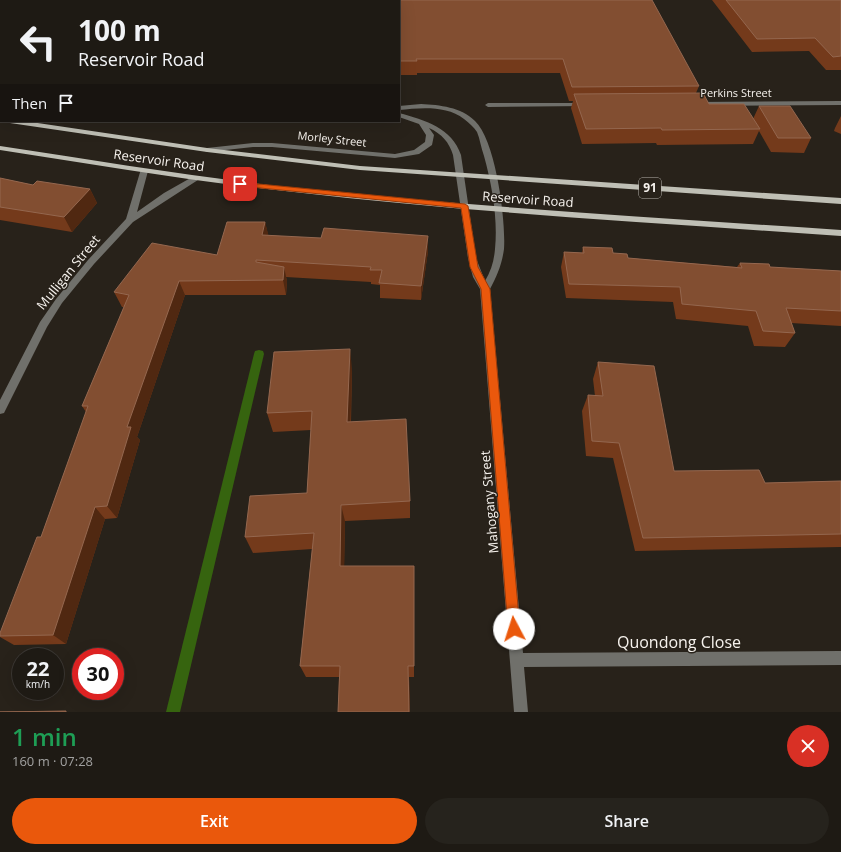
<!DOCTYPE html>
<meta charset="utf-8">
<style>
:root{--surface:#1e1a14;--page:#26231d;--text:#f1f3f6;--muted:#a1a1a0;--line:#3c3834;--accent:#ea580c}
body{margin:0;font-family:"Open Sans",sans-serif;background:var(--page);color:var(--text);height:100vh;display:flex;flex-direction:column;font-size:15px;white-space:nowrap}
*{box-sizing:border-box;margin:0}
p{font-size:13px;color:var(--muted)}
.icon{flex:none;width:22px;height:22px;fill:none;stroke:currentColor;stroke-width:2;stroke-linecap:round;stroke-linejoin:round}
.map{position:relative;height:712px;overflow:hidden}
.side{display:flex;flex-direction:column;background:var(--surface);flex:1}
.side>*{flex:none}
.banner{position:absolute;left:0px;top:0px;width:400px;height:122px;box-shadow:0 4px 16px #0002,0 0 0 1px var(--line);background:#1e1a14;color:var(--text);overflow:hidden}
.speed{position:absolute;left:12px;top:648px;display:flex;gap:8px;font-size:20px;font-weight:700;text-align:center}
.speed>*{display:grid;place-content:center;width:52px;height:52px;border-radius:50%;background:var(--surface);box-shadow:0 4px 16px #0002,0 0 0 1px var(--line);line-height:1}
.speed small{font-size:10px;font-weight:400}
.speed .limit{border:6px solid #d22;background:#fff;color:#111}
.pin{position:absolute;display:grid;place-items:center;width:34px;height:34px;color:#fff;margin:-17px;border-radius:8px;box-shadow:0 2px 6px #0006}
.me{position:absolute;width:44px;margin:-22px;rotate:355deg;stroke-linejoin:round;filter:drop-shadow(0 0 3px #0008)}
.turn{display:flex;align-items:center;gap:14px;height:84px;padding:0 12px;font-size:18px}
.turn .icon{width:52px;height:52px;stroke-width:2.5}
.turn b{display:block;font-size:28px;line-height:34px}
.then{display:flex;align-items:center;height:38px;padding:0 12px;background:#0003;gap:8px;font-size:15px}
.round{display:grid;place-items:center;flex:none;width:42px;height:42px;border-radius:21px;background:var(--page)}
.head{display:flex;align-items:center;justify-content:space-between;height:68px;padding:0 12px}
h1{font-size:24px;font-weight:600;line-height:30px;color:#1e9e55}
.cta{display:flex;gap:8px;margin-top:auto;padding:8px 12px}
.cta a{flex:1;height:46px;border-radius:24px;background:var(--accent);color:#fff;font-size:16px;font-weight:600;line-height:46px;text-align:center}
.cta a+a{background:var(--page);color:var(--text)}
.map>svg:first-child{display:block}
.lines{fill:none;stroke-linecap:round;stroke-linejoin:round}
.stream{fill:#36640f;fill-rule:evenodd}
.minor{fill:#70706b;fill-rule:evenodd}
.major{fill:#bfbfb5;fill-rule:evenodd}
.wall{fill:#743a1b}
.shaded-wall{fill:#502811}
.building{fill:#824e31;stroke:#94674f}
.route{fill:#ea580c;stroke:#983908}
.labels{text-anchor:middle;stroke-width:3;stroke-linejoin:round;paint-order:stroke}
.far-street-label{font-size:11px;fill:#f6f2ed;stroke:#28221a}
.shield{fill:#28221a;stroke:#b8b4ae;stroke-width:1}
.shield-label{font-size:12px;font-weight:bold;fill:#f6f2ed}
.street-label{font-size:13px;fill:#f6f2ed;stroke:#28221a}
.near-street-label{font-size:16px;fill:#f6f2ed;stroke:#28221a}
</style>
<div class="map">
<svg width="841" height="712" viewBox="0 0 841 712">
<rect width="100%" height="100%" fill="#28221a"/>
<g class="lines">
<path class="stream" d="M259,350l4,1 1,3 -84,358h-14l88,-358 1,-3z"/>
<path class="minor" d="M222,0h6v1h-6z
M841,101v4l-146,1 -3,-2 3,-2z
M585,103l2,1v2l-99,1 -3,-2 3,-2z
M421,104c19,1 40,3 54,17 21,20 31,100 29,128 -2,15 -7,27 -14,40l33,364 318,-2v14l-317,2 4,45h-14l-34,-423 -7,-12 -5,-19 -15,-103c-4,-13 -11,-21 -24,-27l5,7 -2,10 -13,9 -24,4 -123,-11h-19l-46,5 -4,-2 4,-2 46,-5h19l123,11 19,-4 11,-8 1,-7 -7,-11 -20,-7v-4c26,7 53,15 62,42l15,103 9,23c6,-10 9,-20 10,-32 3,-30 -3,-64 -11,-93 -3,-8 -4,-17 -7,-24 -3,-5 -8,-9 -13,-13 -18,-14 -44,-11 -65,-9v-4z
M141,169h3l4,2 -11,41 27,-19 30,-17h6l1,2 -68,44 -39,42 -32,39 -15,24 -43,86 -4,1v-14l40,-78 16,-23 32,-39 38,-41z"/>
<path class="major" d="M6,121h18l183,27 153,18 481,32v6l-481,-34 -153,-18 -197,-29z
M0,146c98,15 196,31 294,42 182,19 365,30 547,42v6c-182,-13 -365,-23 -547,-44 -98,-10 -196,-27 -294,-42z"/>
</g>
<path class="wall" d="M712,0h129v70h-15l-17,-19 -57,1z
M399,1l300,85 -3,7 13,11 44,15 6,-13 52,32 -7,15 -33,-1 -12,-21 -6,13 -96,1 -1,-2 -74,1 -11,-36 2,-7h-4l-9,-28h-143v2h-18z
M841,116v18l-7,-3 1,-3z
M0,178l33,7 57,4 7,14 -25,29 -72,-12z
M265,222l3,13 160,16 -7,49 -41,-2v-13l-9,-1v-2l-85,-5 1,4 -1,14h-101l-48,142 3,3 -23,78 -12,1 -39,125 -52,1 -14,-8v-4l41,-96 45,-125 -4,-6 42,-99h-2l-8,-15 103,-37z
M583,247l30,6 15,5 109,9 3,-4 30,4 71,4v55l-50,-3 4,10 -10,14 -31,-1 -6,-20 -72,-7 -3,-17 -107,-4 -5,-31 3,-15 18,1z
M598,362l76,109 91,12 76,-2v66l-206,4 -22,-93 -27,-2 -4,-45 6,-16 7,1 -2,-17z
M352,369l-1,53 59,79v17l-65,3 -1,45h70v111h-5l1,35h-72l1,-35h-33l-6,-11 12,-117 -59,4 -8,-16 62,-44 4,-63 -38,2 -6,-19z"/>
<path class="shaded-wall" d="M12,0h14l-1,1h-14z
M177,0h9v1h-9z
M1,14v19l-1,2v-20z
M90,189l7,14 -25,29 -8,-15z
M265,222l4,15 -7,-2z
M428,236v15l-7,49v-14z
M284,267l3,14 -1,14 -3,-15z
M179,281l6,14 -48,142 3,3 -23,78 -10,-12 20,-79z
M350,349l2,20 -2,71 -3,-18z
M341,505l4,16 -1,60 -4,-15z
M95,507l10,12 -39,125 -13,-9z
M408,666l1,11 1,35h-1z"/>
<path class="building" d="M0,0h12l-1,1h-10v13l-1,1z
M74,0h103v1h-104z
M377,0h275l47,86 -127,1 -9,-28h-147l1,2h-18v-60h-22z
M726,0h115v56l-8,1 -18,-19 -58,1z
M703,93l6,11h35l16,25 -98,1 -1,-2 -75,1 -12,-35z
M759,106h31l21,32h-33z
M0,178l33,7 4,-4 53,8 -26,28 -64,-10z
M227,222h38l-3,13 59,3 3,-10 104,8 -7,50 -42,-3 3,-13h-12l1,-3 -115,-7v2l28,5 -1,13 -104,1 -52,146h4l-24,79 -12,1 -42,128 -53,1v-3l37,-96h4l47,-131h-6l47,-111 -15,-3 38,-49 65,12z
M583,247l29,1 1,5 14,1 1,4 114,10 -2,-5 29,1 1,3 71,4v40l-55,-3 9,25 -32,-2 -7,-20 -74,-7 -2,-17 -111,-3 -5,-32 20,1z
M350,349l-3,73 59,-3 4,82 -69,4 -1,61h74v100h-6l1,46h-71l2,-46h-40l14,-133 -69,4 5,-41 57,-3 5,-82 -45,2 7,-61z
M598,362l56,4 20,105 85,-1 6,13 76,-2v53l-198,4 -24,-95 -27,-2 -4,-46 15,1z
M66,711v1h-66z"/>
<path class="route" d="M238,182l227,22 3,2 10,61 12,22 30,340 -2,5 -4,1 -5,-1 -1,-5 -27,-340 -11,-22 -9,-59 -221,-22 -2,-1z"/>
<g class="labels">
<g class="far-street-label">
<text x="736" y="97">Perkins Street</text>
<text transform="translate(332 139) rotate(6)" y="4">Morley Street</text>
</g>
<rect class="shield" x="639" y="178" width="22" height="20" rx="3"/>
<g class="shield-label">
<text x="650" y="192">91</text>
</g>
<g class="street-label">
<text transform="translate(159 160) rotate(8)" y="5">Reservoir Road</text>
<text transform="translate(528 199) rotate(4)" y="5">Reservoir Road</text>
<text transform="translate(68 272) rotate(-51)" y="5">Mulligan Street</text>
<text transform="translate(489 502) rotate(-95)" y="5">Mahogany Street</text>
</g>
<g class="near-street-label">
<text x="679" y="648">Quondong Close</text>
</g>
</g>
</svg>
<div class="speed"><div>22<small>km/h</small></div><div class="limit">30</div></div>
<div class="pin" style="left:240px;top:184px;background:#d93025"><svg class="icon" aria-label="arrive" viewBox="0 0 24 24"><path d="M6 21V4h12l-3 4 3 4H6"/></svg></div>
<svg class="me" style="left:514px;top:629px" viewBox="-20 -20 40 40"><circle r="19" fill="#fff"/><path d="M0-13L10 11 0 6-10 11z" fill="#ea580c"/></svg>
<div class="banner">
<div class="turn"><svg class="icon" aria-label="left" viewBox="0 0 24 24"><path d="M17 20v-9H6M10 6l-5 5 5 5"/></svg><div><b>100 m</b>Reservoir Road</div></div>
<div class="then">Then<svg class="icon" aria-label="arrive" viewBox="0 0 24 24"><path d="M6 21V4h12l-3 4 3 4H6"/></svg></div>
</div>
</div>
<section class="side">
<div class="head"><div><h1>1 min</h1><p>160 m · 07:28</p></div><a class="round" style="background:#d93025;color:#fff"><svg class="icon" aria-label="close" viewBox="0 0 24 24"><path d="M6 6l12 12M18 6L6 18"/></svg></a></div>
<div class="cta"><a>Exit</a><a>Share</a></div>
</section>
